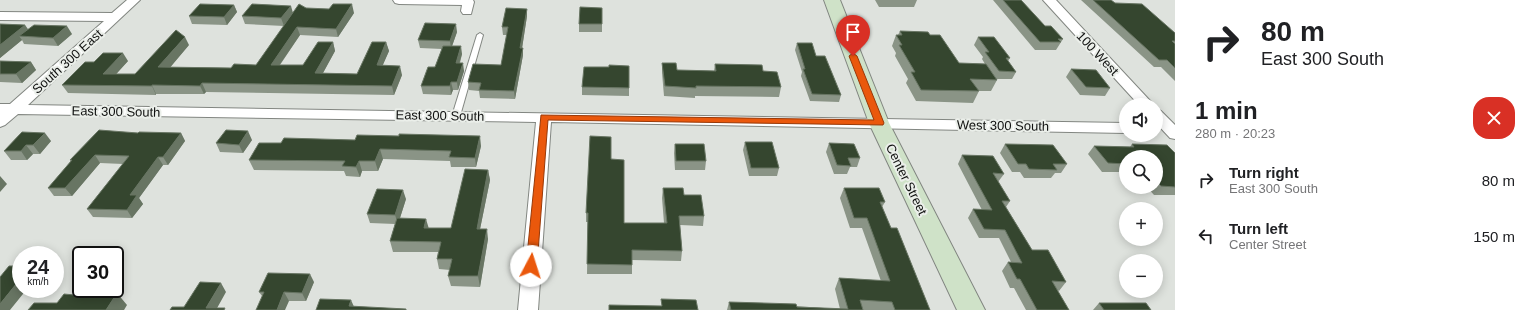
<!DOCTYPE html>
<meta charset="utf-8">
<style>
:root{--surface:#fff;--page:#f6f6f6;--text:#202124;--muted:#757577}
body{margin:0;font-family:Helvetica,sans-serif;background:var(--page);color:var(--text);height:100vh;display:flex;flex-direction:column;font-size:15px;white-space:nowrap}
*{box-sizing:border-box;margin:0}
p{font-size:13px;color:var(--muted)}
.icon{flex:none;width:22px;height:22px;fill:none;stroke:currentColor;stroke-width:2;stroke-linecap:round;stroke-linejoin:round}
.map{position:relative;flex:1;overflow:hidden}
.details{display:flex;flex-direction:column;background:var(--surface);width:360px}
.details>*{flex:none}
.banner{background:#fff;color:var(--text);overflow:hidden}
.buttons{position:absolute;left:1119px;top:98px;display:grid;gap:8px}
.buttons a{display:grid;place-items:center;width:44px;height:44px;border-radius:50%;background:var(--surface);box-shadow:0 2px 10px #0003;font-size:20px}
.speed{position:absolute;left:12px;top:246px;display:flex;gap:8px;font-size:20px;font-weight:700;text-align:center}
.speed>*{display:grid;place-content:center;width:52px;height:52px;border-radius:50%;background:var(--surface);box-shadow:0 2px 10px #0003;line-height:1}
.speed small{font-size:10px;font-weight:400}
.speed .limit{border:2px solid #111;border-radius:6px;background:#fff;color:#111}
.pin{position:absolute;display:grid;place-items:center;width:34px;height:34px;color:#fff;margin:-41px -17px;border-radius:50% 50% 50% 0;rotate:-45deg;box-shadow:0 0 4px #0007}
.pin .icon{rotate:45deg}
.me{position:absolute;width:44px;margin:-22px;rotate:5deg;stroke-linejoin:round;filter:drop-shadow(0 0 3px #0008)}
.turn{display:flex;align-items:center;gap:14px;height:84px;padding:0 20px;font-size:18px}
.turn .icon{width:52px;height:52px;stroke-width:2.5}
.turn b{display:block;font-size:28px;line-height:34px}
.round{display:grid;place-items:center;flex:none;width:42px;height:42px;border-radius:16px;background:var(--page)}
.head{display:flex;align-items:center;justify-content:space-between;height:68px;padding:0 20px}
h1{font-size:24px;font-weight:700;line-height:30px}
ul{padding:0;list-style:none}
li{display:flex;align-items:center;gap:12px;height:56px;padding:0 20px}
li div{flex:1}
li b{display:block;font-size:15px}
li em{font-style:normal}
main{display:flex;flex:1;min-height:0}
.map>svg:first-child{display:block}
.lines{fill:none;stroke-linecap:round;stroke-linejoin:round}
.lane-casing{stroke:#828681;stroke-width:2}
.street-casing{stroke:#828681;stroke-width:2}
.secondary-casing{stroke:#828681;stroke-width:2}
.lane{fill:#fff;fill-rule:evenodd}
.street{fill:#fff;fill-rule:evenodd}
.secondary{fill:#cfe2c8;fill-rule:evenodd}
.wall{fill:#8a9486}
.shaded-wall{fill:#687563}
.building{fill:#35462f;stroke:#687563}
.route{fill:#ea580c;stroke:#983908}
.labels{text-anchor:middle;stroke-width:4;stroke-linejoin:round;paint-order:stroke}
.street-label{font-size:13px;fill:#101110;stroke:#ebefea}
</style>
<main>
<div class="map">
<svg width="1175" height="310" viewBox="0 0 1175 310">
<rect width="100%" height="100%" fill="#dee2dd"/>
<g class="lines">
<defs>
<path id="lane" d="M480,33l3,2 -23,81 -1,2h-6l-1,-2 25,-81z"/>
<path id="street" d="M127,0h13l-112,105 1098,18v10l-575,-11 -13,188h-20l18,-188 -518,-8 -13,11 -5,2v-23h10l94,-83 -104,-1v-8l112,1z
M393,0h80l1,2 -3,12h-8l-2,-3 1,-6 -63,-1 -4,-1z
M1043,0h13l98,105h-15z
M1156,109l5,2 14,14v14l-5,-1 -14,-15z"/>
<path id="secondary" d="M824,0h16l49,123 96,187h-28l-88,-187z"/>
</defs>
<use href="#lane" class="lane-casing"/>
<use href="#street" class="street-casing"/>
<use href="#secondary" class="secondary-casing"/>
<use href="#lane" class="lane"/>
<use href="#street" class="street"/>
<use href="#secondary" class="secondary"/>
</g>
<path class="wall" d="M875,0h42l-3,7h-35z
M993,0h28l24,26 18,13 -7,11h-21z
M1081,0h30l4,3 60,30v48l-14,-14h-7z
M234,5l3,7 -10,13 -35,-1 -3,-8z
M306,8l48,5 -16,24 -38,-2 -20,30h23l30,-23 2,9 -12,22 34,1 29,-32 3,9 -7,15 20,9 -8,20 -188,-3 -2,2h-48v1l-88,-2 -6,-8 32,-23 34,-1 -12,13h19l54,-29 -19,22 61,1 25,-3 28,-39 -39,-2 -3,-8 51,-4z
M602,8v24h-23v-8z
M527,9v7l-5,32 1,7 -8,44 -35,-1 -1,-7 -10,-1 -1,-8 33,-17 6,-30h-4l-1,-8z
M0,24l25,1 3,4 44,5 -14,12 -34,-2 -2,-4 -22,18z
M900,31l30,4 29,28 26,1 -3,-5 1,-2 -9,-12 4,-8 32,21 -2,3 8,11 -4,7h-15v1l-6,11h-13h1l-6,12 -57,-2 -10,-18 2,-4 -13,-23 1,-3 -4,-7 4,-11h2z
M457,32l-5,14 10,8 -2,9 4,8 -6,19h-5l-2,5 -28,-1 -2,-8 14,-19 7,-18 -22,-1 -2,-8z
M797,43l19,13 25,39 -2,7 -29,-1 -9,-25 1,-4 -7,-22z
M0,61l31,1 5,8 -14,13 -22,-1z
M662,63l15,7 37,1 1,-7 48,7 18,16 -2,10 -84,-1v2l-31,-2 -2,-23z
M1071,69l39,19 -5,8 -25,-1 -14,-18z
M582,87l47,1v8l-47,-1z
M22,132l29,9 -11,13h-7l-6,6h-16l-7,-9z
M138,133h43l4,8 -17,24h-5l-24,33 4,6 -11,14 -39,-1 -6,-8 36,-45 -23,-1 -28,33h-18l-6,-8 23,-27 -1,-1z
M399,136l82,10 -5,21h-25l-1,-6 -67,-2 -5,12h-16l-2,6 -14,-1 -2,-5 -90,-1 -5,-10 32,-17 74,-3z
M252,140l-9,13 -23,-1 -4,-9z
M745,142l34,26 -2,8h-28l-6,-26z
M829,143l31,15 -3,9h-7l-3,7h-13l-8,-22z
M675,144l31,17 -1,9h-30l-1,-17z
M1005,144l62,20 -6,9h-6l-4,5h-27l-4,-6h-8l-12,-19z
M1132,144l43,9v42h-21l-7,-8h9v-30h-30v15h-24l-14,-18 6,-8 36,1z
M962,155l42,19 -6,8 12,19 -4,6 26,43 34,32 -7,9 -2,-1 12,20h-43l-12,-22h-4l-8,-17 6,-9h3l-12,-24h-20l-11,-20 5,-9 9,1 -24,-46z
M611,159l13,64h40l-2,-25 1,-10 21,7 20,21 -1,10 -23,-1 2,26 -1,10 -49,-1v14h-45l1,-52h-2v-9z
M488,170l2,10 -10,49 8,10 -8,48 -29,-1 -3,-10 2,-6 -11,-1 -2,-10 1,-7h-45l-3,-11 5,-17 -25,-1 -3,-9 39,-15 -6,19 28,10h23z
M844,188l41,14 -3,5 9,21 39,82h-203l2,-8 111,7 -5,-20 4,-11 42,3 -19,-53h-12l-10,-30z
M314,282l-8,19h-17l-27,-5 -3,-4z
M1099,303l52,7h-58z"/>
<path class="shaded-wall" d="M352,4l2,9 -16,24 -2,-8z
M234,5l3,7 -10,13 -3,-8z
M291,6l2,7 -9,13 -3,-8z
M527,9v7l-6,39 -1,-7z
M456,24l1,8 -6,17 -1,-8z
M25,25l5,8 -11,3 3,4 -22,18v-13z
M67,26l5,8 -14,12 -5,-8z
M297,27l3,8 -26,38 -3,-8z
M185,37l4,8 -26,31 -5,-9z
M333,42l2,9 -17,31 -3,-9z
M386,42l3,9 -10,23 -2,-9z
M461,46l1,8 -5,17 -1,-8z
M523,48v7l-8,44 -1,-8z
M123,53l5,8 -19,21 -6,-8z
M31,62l5,8 -14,13 -6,-9z
M463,63l1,8 -6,19 -1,-8z
M400,66l2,9 -8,20 -2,-9z
M451,82l2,8 -2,5 -1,-9z
M202,83l4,9 -2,2 -4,-8z
M152,85l4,9v1l-4,-9z
M248,131l4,9 -9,13 -4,-8z
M45,133l6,8 -11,13 -7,-9z
M181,133l4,8 -17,24 -5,-8z
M480,136l1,10 -5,21 -1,-9z
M26,145l7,9 -6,6 -6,-9z
M380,149l3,10 -5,12 -3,-10z
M95,155l5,8 -28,33 -7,-8z
M158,157l5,8 -24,33 4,6 -11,14 -5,-8 3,-15z
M359,161l3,10 -2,6 -4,-10z
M488,170l2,10 -12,59 -1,-10z
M0,176l7,8 -7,8z
M403,190l3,9 -8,25 -3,-9z
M426,219l3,10 -5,-1z
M487,229l1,10 -8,48 -2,-11z
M310,274l4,8 -8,19 -4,-8z
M21,278v11h6l-17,21h-10v-6z
M221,283l5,9 -10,18 -10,-2z
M284,292l5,9 -4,9h-8z
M117,293l10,12 -3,5h-18z
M351,300l4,9 -6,-3z"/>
<path class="building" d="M1003,0h18l24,26h6l12,13h-5l3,3h-21z
M1093,0h18l4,3 27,1 33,29v8h-3l3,3v24l-8,-8h-8z
M200,4l34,1 -10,12 -35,-1z
M252,4l39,2 -10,12 -39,-2z
M299,4l7,4 23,1 4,-5h19l-16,25 -39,-2 -26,38h32l15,-23h15l-18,31 42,1 15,-32h14l-9,23 23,1 -8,20 -190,-3 -2,3 -48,-1v1l-90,-1 23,-23h9l9,-9h20l-20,21h32l41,-44 9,7 -27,30 73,1 3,-4 22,1z
M580,7l22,1v16h-23z
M506,8l21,1 -7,39h3l-9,43 -35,-1 2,-7 -13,-1 5,-18 28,1 7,-38h-6z
M425,23l31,1 -6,17 -32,-1z
M0,24l25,1 -25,20z
M34,25l33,1 -14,12 -34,-2z
M900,31l28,1 2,3h10l19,28 27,1 11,16 -27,-1 9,12 -58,-1 -10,-18h4l-16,-27h3l-6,-10h6z
M978,37h16l16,21h-4l10,14 -17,-1 -14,-19h4z
M797,43h15l4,13h9l16,39 -29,-1 -9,-25h2z
M443,46h18l-5,17h7l-6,19h-6l-1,4h-29l7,-19h7z
M0,61l31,1 -15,12h-16z
M662,63h14l1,7 39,1 -1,-7 47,1 1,6 14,1 4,15 -85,-1v2l-31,-2z
M609,65l20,1v22l-47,-1 2,-20h25z
M1071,69l25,1 14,18 -24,-1z
M99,130l39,3 1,-1 42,1 -18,24h-5l-28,38h7l-10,15 -40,-1 42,-53 -34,-1 -30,33h-17l24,-28h-2z
M226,130l22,1 -9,14 -23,-2z
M22,132l23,1 -12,12h-7l-5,6h-17z
M399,134l81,2 -5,22 -26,-1 2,-6 -71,-2 -5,12h-16l-3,6 -14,-1 3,-5 -96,-1 10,-17h22l3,-5 71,2 2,-5 42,1z
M590,136l21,1v22l13,1v63h43l-4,-35h20l1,7h17l3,21h-25l3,35 -50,-1v15l-45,-1 1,-51h-2z
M745,142h27l7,26h-28z
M829,143l25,1 6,14h-12l3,8 -14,-1z
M675,144h29l2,17h-30z
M1005,144l48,1 14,19h-14l4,6 -28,-1 -3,-5h-8z
M1132,144l35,1 8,8v34l-14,-1 -5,-5v-24h-30v7l-18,-1 -14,-17 40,1z
M962,155l31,1 11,18 -11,-1 17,28h-8l30,49h16l18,32 -14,-1 17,29h-32l-17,-31h-3l-9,-17 14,1 -17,-33 -21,-1 -11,-20 19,1z
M465,169l23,1 -11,59h10l-9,47h-30l4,-17h-15l4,-17 -51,-1 7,-23 29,1 -2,9h27z
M844,188h35l6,14h-5l11,26h6l33,82h-35l-3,-8 -32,-2 3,10h-132l-2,-8 67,2 1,3 51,2 -9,-31 51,3 -23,-63h-13z
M377,189l26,1 -8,25 -28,-1z
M9,266h12v12l-21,26v-27z
M268,273l42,1 -8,19 -18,-1 -7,18h-21l8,-18h-5z
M200,282l21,1 -15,25h19l-1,2h-54l2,-3h12z
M88,292l29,1 -11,17h-78l6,-7h23l7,-9 22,2z
M320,299l31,1 -2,6 57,3v1h-90z
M661,299l35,1 2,10h-89v-5l53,1z
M1099,303h47l5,7h-47z"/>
<path class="route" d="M853,53l4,3 27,67 -1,2 -335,-5 -11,146 -2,3 -4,1 -3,-1 -2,-3 15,-151 333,5 -25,-64z"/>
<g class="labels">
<g class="street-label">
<text transform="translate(1098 53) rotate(47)" y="5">100 West</text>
<text transform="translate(67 61) rotate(-42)" y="5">South 300 East</text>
<text transform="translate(116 111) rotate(1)" y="5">East 300 South</text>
<text transform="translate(440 115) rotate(1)" y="5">East 300 South</text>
<text transform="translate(1003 125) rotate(1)" y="5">West 300 South</text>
<text transform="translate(907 179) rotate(64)" y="5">Center Street</text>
</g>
</g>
</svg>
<div class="buttons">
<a><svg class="icon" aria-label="sound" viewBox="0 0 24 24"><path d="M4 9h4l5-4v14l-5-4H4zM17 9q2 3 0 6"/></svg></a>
<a><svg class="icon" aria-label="search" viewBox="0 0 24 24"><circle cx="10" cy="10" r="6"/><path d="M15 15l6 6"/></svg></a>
<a>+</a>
<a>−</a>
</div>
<div class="speed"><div>24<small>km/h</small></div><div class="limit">30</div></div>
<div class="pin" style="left:853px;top:56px;background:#d93025"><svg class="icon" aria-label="arrive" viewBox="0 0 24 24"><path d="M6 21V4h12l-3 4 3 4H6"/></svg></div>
<svg class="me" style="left:531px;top:266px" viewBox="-20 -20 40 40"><circle r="19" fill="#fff"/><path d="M0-13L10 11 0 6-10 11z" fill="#ea580c"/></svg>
</div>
<section class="details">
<div class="banner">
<div class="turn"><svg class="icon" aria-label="right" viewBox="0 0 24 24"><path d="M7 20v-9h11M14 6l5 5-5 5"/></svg><div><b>80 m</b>East 300 South</div></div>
</div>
<div class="head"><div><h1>1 min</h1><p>280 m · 20:23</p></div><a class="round" style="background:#d93025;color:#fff"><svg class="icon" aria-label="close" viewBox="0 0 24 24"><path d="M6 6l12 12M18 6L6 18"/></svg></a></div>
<ul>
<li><svg class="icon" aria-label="right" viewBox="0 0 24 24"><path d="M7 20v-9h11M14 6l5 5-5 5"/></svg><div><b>Turn right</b><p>East 300 South</p></div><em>80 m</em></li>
<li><svg class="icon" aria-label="left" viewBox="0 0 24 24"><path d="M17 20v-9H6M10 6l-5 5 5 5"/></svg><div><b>Turn left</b><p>Center Street</p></div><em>150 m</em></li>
</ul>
</section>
</main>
